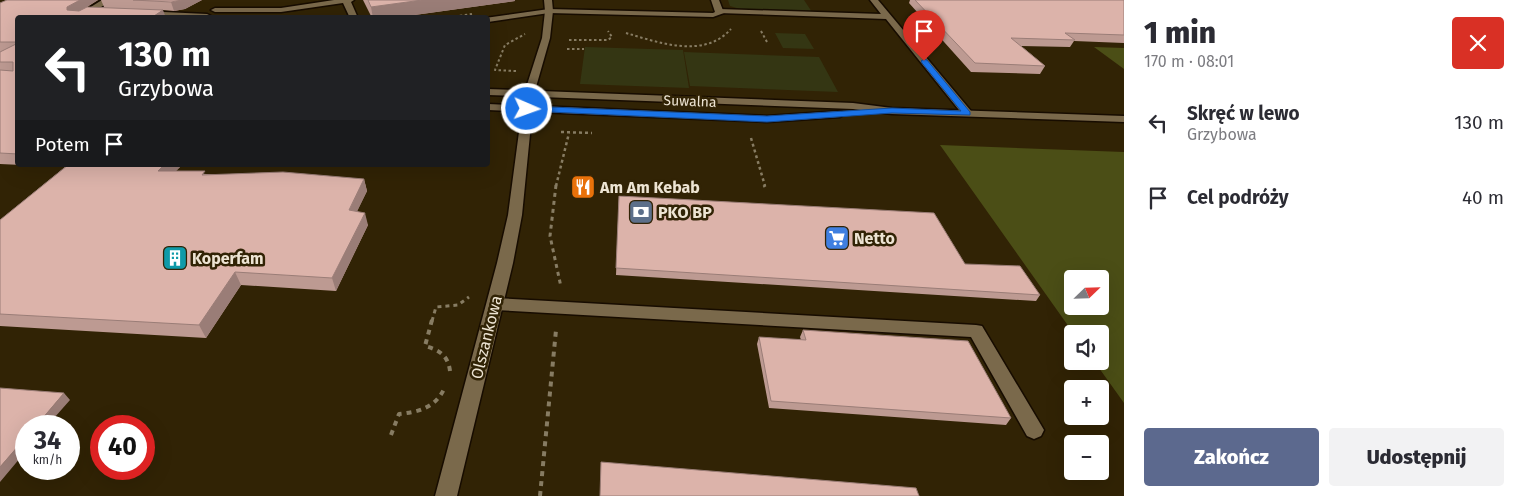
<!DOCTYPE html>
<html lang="pl">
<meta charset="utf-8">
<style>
:root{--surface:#fff;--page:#f2f2f3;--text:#2b2b33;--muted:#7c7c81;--accent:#5c698e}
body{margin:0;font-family:"Fira Sans",sans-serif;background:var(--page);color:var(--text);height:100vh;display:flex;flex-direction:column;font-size:19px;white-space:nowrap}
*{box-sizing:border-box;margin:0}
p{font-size:16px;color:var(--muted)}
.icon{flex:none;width:28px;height:28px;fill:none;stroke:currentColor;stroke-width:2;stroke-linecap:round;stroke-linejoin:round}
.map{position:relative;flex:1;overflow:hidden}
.side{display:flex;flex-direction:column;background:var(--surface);width:400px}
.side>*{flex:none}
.top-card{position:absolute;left:15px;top:15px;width:475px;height:152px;border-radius:5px;box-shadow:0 5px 20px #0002;background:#202124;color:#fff;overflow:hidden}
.needle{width:32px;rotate:67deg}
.buttons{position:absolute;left:1064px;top:270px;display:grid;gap:10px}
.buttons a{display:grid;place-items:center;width:45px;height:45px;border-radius:5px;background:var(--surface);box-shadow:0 5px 20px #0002;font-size:25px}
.speed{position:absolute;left:15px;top:415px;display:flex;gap:10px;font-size:25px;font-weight:700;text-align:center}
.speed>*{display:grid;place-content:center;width:65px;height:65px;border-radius:50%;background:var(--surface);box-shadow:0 5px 20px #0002;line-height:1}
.speed small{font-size:12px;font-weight:400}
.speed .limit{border:8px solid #d22;background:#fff;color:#111}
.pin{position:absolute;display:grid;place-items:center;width:42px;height:42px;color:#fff;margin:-51px -21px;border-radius:50% 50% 50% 0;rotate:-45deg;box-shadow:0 0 5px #0007}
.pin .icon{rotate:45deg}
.me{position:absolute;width:55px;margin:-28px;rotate:92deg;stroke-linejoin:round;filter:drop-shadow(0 0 4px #0008)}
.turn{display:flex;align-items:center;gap:18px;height:105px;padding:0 20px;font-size:22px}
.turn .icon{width:65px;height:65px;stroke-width:2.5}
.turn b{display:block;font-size:35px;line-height:42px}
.then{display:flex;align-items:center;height:48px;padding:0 20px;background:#0003;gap:10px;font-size:19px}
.round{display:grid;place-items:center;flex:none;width:52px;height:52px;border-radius:5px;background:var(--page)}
.summary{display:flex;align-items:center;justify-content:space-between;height:85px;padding:0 20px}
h1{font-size:30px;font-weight:800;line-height:38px}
.action{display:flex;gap:10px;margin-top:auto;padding:10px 20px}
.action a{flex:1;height:58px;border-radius:5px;background:var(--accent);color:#fff;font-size:20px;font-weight:800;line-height:58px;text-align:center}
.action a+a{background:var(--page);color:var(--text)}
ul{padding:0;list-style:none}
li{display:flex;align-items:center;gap:15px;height:75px;padding:0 20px}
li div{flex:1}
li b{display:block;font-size:19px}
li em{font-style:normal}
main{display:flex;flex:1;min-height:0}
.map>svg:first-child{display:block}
.green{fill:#343613}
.forest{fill:#4b4e16;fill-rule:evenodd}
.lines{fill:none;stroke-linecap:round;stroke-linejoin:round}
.lane-casing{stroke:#170c00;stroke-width:3}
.street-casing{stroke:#170c00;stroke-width:3}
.secondary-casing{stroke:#170c00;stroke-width:3}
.path-far3{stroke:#877c63;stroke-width:2;stroke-dasharray:2.5 2.5;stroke-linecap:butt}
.path-far2{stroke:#877c63;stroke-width:2.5;stroke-dasharray:3 3;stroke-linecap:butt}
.path-far1{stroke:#877c63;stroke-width:3;stroke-dasharray:4 4;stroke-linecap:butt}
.path{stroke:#877c63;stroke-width:4;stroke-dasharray:5 5;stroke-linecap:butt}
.lane{fill:#7a694b;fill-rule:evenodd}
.street{fill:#7a694b;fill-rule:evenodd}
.secondary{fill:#7a694b;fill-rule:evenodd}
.wall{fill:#bd9a92}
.shaded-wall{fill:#9a7d77}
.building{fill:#dcb3aa;stroke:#9a7d77}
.route{fill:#1a73e8;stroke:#114b97}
.labels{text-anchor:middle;stroke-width:5;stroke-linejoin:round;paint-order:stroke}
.far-street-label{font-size:14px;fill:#ede4d3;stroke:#312305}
.poi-label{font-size:16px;font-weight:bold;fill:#ede4d3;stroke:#312305;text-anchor:start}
.street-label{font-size:16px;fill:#ede4d3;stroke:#312305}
</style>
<main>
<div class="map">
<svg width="1124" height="496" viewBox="0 0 1124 496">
<rect width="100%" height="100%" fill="#312305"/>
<path class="green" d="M728,0h76l8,12 -72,-3 -10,-3z
M775,33l30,1 9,15 -31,-1z
M585,47l98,3 6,38 -109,-4z
M684,52l135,5 19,35 -148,-6z"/>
<path class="forest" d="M1094,47l30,1v21z
M940,145l184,7v251l-30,-42h6v-27h-26zM1072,279h28v27h-28z"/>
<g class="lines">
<defs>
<path id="lane" d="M102,0h10l-28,18h-11z
M334,0h20l-3,2 7,16h-8l-7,-15 -62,9h-66l-4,-2 4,-2h66z
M711,0h8l5,13 -11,4 -164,-4 -61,9v-4h-3l64,-9 164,4 2,-1z
M142,11l65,3 4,2 -24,2 -42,-3 -4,-2z
M495,298l481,27 6,1 62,104 -3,6 -7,3 -7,-3 -56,-99 -476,-27 -6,-2 -2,-4 2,-4z"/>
<path id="street" d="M544,0h8l1,11 -3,27 -16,56 -12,121 -9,48 -56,233h-22l62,-233 11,-48 16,-121 18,-56 3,-27z
M870,0h8l93,111 2,2 -2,2h-8l-77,-96 -167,-6 -4,-2 4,-2 162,5z"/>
<path id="secondary" d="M488,89l365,14 39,5 232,8v6l-232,-8 -39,-5 -365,-14z
M488,104l279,12 73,-5 6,3 -6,3 -73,5 -279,-12z"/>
</defs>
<use href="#lane" class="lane-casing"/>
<use href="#street" class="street-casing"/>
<use href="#secondary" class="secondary-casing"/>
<path class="path-far3" d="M445,18l27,-4
M761,31l6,11
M626,33c34,10 78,26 105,-4
M569,40h39l4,-3 -4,-6
M567,49h17
M516,71l-21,-1 10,-25 20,-11"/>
<path class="path-far2" d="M561,132l31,1
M751,138l14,48
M556,186l13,-53"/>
<path class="path-far1" d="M556,185l-6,51 11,51
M764,185l1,2
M432,321l4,-14 22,-2 11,-8"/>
<path class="path" d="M432,320l-7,26c14,4 23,9 25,25
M391,435l8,-21c19,-2 36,-6 45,-25
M540,496l16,-166"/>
<use href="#lane" class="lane"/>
<use href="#street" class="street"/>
<use href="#secondary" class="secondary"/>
</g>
<path class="wall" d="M7,0h91l-11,7h17l-3,-7h101l-17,9 -11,2 -11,-1 -145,8v147h164l-6,6 30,3 158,5 3,12 -10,20 11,14 -32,66 -95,-6 -35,53 -206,-12v-106l65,-53 -65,-3v-161z
M363,0h152v1l-122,17h-21z
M910,0h214v43l-50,-2 -4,6 -49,-1 24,20 -5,8 -69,-2 -62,-69z
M619,196l346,68 75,31 -4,6 -420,-26z
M803,330l208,88 -5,7 -237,-17 -12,-64 2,-7 42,3 -1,-3z"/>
<path class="shaded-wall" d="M80,0h18l-26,16 -5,-6v-3z
M182,0h20l-17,9 -11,2 -3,-9z
M422,0h93v1l-122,17h-20l-2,-11z
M163,10l3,8h-15z
M164,165h18l-18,17 -6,-11z
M364,179l3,12 -15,31 -3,-12z
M365,213l3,12 -32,66 -4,-13z
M235,272l6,13 -35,53 -7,-13z
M64,393l6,7 -23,26h-11z
M26,437v14l-26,31v-15z"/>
<path class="building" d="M7,0h73l-13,7v3l12,1 8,-4 76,3 -12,8h-133v24h-18v-39z
M133,0h49l-11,2z
M368,0h54l-51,7z
M915,0h209v35l-59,-2 10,7 -64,-2 34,28 -70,-3z
M18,43v50h-1h1v61l-18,-1v-83l13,1v-9h-13v-10z
M68,165h96l-6,6h47l-3,4 81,-3 81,7 -15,31 16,3 -33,65 -97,-6 -36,53 -199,-11v-94z
M619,196l315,17 31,51 55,2 20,29 -424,-27z
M803,330l165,11 43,77 -240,-17 -12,-64 47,3z
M0,388l64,5 -28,33h-10v11l-26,30z
M601,462l315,26 3,8h-319z"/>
<path class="route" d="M924,59l3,1 43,52v3l-78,-2 -125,9 -240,-11 -4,-2 4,-3 240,10 125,-8 69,3 -39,-48 -1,-2z"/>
<defs>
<symbol id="restaurant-square" viewBox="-11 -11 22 22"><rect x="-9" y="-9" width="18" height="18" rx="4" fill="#e8710a" stroke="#312305"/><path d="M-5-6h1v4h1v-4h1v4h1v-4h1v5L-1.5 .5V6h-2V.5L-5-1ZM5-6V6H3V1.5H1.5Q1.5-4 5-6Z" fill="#fff"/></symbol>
<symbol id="bank-square" viewBox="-11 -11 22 22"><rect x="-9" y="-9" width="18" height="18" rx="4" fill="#5c6f8a" stroke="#312305"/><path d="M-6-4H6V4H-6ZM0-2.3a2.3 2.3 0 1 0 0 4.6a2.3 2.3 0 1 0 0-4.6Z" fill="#fff"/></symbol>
<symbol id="supermarket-square" viewBox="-11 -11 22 22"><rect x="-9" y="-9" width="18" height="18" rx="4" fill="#3f7fe0" stroke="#312305"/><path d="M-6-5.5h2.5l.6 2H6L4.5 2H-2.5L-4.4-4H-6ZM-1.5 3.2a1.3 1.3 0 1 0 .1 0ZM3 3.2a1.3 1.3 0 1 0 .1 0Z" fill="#fff"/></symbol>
<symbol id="building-square" viewBox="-11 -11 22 22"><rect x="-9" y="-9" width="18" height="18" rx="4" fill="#0f9aa8" stroke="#312305"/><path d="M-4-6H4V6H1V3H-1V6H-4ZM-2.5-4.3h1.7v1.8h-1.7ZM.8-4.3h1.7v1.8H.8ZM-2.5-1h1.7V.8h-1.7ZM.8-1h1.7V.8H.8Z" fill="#fff"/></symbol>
</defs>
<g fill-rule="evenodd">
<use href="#restaurant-square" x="569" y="173" width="28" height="28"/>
<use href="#bank-square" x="627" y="198" width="28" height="28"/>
<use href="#supermarket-square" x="823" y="224" width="28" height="28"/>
<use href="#building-square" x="161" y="244" width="28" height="28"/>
</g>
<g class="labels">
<g class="far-street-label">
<text transform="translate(690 101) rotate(2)" y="5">Suwalna</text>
</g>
<g class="poi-label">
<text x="600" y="193">Am Am Kebab</text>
<text x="658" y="218">PKO BP</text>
<text x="854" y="244">Netto</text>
<text x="192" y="264">Koperfam</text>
</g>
<g class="street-label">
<text transform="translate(486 337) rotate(-76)" y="6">Olszankowa</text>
</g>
</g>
</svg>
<div class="buttons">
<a><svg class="needle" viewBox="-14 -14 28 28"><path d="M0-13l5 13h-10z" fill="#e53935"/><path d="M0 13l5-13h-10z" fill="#7c7c81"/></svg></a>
<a><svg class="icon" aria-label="sound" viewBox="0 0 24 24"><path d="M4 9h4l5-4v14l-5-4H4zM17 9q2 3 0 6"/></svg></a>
<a>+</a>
<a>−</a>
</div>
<div class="speed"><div>34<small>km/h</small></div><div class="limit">40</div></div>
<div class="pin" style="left:924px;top:61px;background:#d93025"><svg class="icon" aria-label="arrive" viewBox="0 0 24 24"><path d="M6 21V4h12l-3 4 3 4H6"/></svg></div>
<svg class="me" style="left:527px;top:109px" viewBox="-20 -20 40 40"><circle r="17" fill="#1a73e8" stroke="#fff" stroke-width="3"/><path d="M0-11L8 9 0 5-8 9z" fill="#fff"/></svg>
<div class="top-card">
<div class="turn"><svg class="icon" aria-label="left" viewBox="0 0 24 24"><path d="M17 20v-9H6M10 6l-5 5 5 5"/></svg><div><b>130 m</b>Grzybowa</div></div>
<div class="then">Potem<svg class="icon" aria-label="arrive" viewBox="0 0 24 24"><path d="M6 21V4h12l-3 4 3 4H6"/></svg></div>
</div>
</div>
<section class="side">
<div class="summary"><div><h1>1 min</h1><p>170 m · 08:01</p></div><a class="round" style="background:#d93025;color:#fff"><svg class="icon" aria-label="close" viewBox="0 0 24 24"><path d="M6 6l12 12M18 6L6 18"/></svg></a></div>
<ul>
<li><svg class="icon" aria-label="left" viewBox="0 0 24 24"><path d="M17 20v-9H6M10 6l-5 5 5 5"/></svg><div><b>Skręć w lewo</b><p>Grzybowa</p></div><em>130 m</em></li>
<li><svg class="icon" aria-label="arrive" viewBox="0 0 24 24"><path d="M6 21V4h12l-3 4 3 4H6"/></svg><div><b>Cel podróży</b></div><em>40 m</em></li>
</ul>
<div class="action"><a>Zakończ</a><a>Udostępnij</a></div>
</section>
</main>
